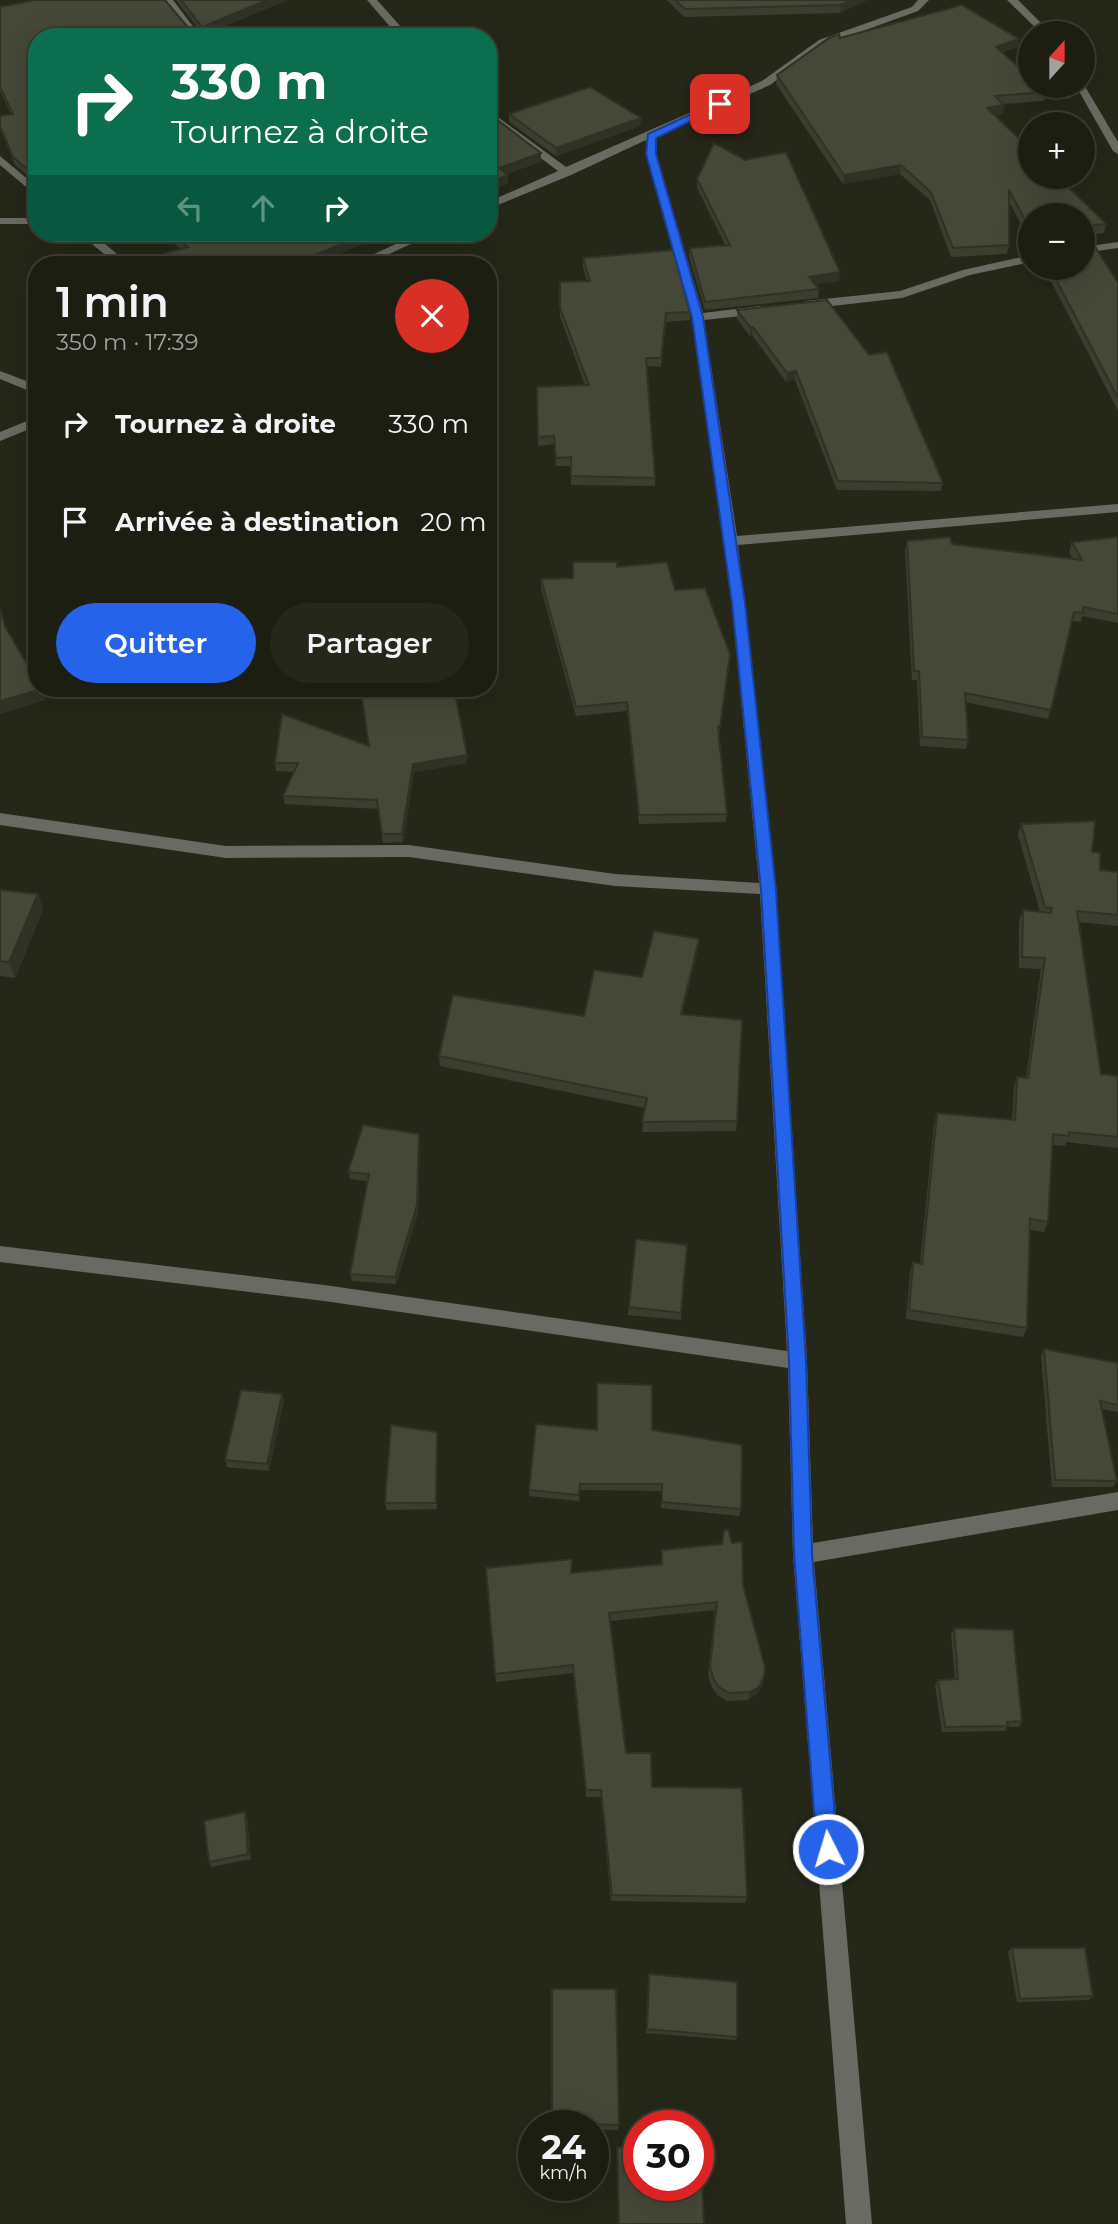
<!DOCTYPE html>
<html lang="fr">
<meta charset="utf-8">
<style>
:root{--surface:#1c1e12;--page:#25271b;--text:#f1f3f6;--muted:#a0a29f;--line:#3a3c32;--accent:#2563eb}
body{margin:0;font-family:Montserrat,sans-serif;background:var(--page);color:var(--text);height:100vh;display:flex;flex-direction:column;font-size:26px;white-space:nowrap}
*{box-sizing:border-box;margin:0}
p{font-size:23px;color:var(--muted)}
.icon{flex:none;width:38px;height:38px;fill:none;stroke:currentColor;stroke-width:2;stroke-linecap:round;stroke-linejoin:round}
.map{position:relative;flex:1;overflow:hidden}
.panel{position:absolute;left:28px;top:256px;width:469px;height:441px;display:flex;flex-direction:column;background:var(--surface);border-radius:28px;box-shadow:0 7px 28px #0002,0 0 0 2px var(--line)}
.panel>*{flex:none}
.banner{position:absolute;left:28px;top:28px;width:469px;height:214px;border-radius:28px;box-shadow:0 7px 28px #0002,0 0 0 2px var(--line);background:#0b6e4f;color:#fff;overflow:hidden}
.needle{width:46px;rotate:21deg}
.fabs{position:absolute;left:1018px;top:21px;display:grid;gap:14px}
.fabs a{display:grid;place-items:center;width:77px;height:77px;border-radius:50%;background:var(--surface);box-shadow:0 7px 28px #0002,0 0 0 2px var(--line);font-size:35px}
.speed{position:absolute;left:518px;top:2110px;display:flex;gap:14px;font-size:35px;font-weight:700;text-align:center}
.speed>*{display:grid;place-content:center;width:91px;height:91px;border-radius:50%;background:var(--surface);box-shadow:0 7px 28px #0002,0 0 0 2px var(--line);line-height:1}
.speed small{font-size:18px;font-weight:400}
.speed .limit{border:10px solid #d22;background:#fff;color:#111}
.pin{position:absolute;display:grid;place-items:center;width:60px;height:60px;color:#fff;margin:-30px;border-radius:14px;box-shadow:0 4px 10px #0006}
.me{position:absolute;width:77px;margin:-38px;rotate:355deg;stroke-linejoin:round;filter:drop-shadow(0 0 5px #0008)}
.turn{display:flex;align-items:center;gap:24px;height:147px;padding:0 28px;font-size:32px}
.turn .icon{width:91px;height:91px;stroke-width:2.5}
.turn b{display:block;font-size:49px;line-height:60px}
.lanes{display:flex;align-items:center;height:66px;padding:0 28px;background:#0003;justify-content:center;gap:35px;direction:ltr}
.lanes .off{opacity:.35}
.round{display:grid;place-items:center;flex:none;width:74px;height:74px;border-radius:37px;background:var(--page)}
.head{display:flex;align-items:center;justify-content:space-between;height:119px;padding:0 28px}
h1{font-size:42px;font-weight:600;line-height:52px}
.primary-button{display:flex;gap:14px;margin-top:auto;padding:14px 28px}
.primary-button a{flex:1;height:80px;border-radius:42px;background:var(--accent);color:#fff;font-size:28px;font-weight:600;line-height:80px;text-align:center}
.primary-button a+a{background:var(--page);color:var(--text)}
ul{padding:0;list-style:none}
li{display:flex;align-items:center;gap:21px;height:98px;padding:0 28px}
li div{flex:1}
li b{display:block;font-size:26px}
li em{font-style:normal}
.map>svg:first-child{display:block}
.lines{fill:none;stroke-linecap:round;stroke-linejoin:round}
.street{fill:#696b63;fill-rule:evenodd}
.wall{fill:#3b3e2f}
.shaded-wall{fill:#303226}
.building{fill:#454837;stroke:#303226;stroke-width:2}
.route{fill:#2563eb;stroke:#184099;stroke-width:2}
</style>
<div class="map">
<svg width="1118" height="2224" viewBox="0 0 1118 2224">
<rect width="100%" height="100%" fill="#252818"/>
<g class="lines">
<path class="street" d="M163,0h10l28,37h-10z
M367,0h10l33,37h-11z
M918,0h11l-11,11 -91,33 -57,41 -114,51v18l47,159 57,-7 6,4 -6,4 -56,6 33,216 381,-32v8l-380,33 38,344 31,472 6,182 305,-51v18l-304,52 58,662h-26l-53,-670 -5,-186 -464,-67 -324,-39v-16l324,39 463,66 -27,-457 -145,-8 -206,-29 -183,1 -226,-33v-12l226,33 183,-1 206,29 144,9 -30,-306 -37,-260 -46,-163v-14l-75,35 -83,34v-7l70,-31 -70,-53v-8l78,57 196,-86 57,-41 93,-33z
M1007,0h11l33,33h-10z
M1083,83l35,59v12l-5,-3 -37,-65h7z
M0,156l37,31v9l-37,-31z
M0,218h37v6h-37z
M79,233h13l37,31h-13z
M419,233h15l-66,31h-15z
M1118,242v6l-35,5v-6z
M1031,255v7l-61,13 -68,23 -96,11 -6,-4 6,-4 94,-10 63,-21z
M0,371l37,14v9l-37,-15z
M37,417v9l-37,15v-9z"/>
</g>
<path class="wall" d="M176,0h111l-84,35z
M667,0h200l-27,13 -156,4z
M0,7l37,30v147l-22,-19 -15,-36v-13l11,-2 -11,-23z
M840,38l178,9 -16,5 44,40 -2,9 -41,3v10l-8,1 111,109 -2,9 -17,2 -2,9 -2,1 35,38v128l-74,-143h39v-53h-52v28l-22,-41v43l-2,9 -56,3 -21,-57 -30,-26 -57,10 -67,-100 1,-9z
M509,114l132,4 -1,8 -84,30 -47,-34z
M697,179l142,102 -24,3 4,5 -1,9 -113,12 -16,-53 1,-9 35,-3 -28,-57z
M160,233h230l-76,31h-143l-5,-2 -1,-9 16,-4z
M583,258l107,54v8l-24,2 -5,45 -14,-1 8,112v8l-84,-1v-19h-15l-2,-22 -16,2 -1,-59 48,-2 -25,-68v-35l27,-1 -4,-14z
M737,310l206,173 -2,8 -104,-1 -42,-110 -9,2 -34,-47 -2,1 -13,-17z
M1118,537v86l-36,-7 -1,6 -9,-1 -24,98 -83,-17 3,38 -2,9 -46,-3 -3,-66h-5l-7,-130 2,-9 45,3 121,15 -4,-7 3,-10z
M617,567l58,23 55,64 -11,81 8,79 -1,8 -87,2 -12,-113 -51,5 -35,-128v-9l32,-1z
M369,746l98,9v8l-53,9 -11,70 -20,1 -5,-34 -93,-5 -2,-8 11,-24 -18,-1 -1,-8z
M1021,824l71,28 8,18 18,2v54l-40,-4 23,152 17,2v72l-52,-6 -1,4 -12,-1 -5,77 -4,10 -14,-2 -3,98 -4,9 -117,-18 4,-47 3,-10 7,1 14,-139 3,-11 75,7 2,-33 3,-10 9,1 15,-109 -22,-1v-47l4,-11 17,2 -22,-77z
M0,890l38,4 5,16 -28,68 -15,-2z
M698,949l-16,65 55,107 -1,10 -94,1 3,-24 -205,-42 -1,-10 145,-40 58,-39z
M419,1134l1,7 -2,72 -22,71 -44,-3 -2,-7 17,-93 -17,-2 -2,-7z
M636,1239l51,6 -6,75 -53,-5z
M1044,1349l74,14v49l-17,-3 16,72 -4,6h-61l-11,-131z
M282,1394l2,6 -15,71 -42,-4 -2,-7z
M597,1430h55l89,79 -2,7 -78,-8v-17l-81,-1 -1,11 -50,-5v-6z
M437,1432v77l-50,1 -2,-7z
M724,1530l19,55 21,92 -2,8 -5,9 -9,6 -21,1 -10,-6 -6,-10 -3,-10 7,-65 -105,11 16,132 26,34 95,110 -2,6 -134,-2 -10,-104h-15l-13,-124 -77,9 -10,-114 86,5 89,-8 1,-15 60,-6z
M954,1628l68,93 -3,6h-12l-2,4 -63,1 -7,-47 3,-5 17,-1 -4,-45z
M247,1817l4,42 -40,8 -2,-5z
M1012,1948l81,48 -4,4 -72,2 -9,-50z
M649,1974l88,63 -2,3 -89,-7z
M552,1989l67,136 -1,5 -25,-1v-3h-41z"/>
<path class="shaded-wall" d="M267,0h20l-84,35 -1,-8z
M851,0h16l-27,13 1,-8z
M191,31l1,6h-14z
M1019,39l-1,8 -24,8 2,-8z
M1004,105l-1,9 -18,2 2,-8z
M641,118l-1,8 -84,30v-8z
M541,153v9l-42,15v-9z
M901,165l-1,9 -57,10 1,-9z
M508,175v8l-20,9v-9z
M369,233h21l-76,31h-21z
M1087,235l-2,9 -2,1v-7z
M840,272l-1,9 -31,4 1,-8z
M750,327h3l-1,8 -2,1z
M796,371l-1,9 -9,2 1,-9z
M42,689l3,11 -45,14v-13z
M467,755v8l-53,9 -11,70 -1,-8 11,-70z
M38,894l5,16 -28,68 -6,-16z
M699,939l-1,10 -18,76 1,-11z
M419,1134l1,7 -2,72 -22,71 -1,-7z
M282,1394l2,6 -15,71 -2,-7z
M437,1432v77l-1,-6z
M764,1677l-2,8 -5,9 -9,6 2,-8z
M245,1812l2,5 4,42 -3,-5z"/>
<path class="building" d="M35,0h130l26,31 -13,6h-141v140l-24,-20 -13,-31v-10l13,-2 -13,-27v-80z
M181,0h86l-65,27z
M675,0h176l-10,5 -156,4z
M962,5l57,34 -23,8 35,31v8h8l7,6 -51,4 9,9 -17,3 44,42v27h27l48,47 -23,2v-11h-52v15l-22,-40v55l-56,3 -22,-56 -30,-27 -57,10 -67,-100 52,-37 10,-4 1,4z
M396,30l6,7h-109z
M590,87l51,31 -85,30 -47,-34z
M492,116l49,37 -42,15 9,7 -20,8v-66z
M714,143l31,17 41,-8 54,120 -31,5 10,12 -114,13 -15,-54 40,-3 -33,-66z
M1083,229l4,6 -4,3z
M170,233h199l-76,31h-108l-20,-11 23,-6z
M1083,245v1l11,-1 24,38v115l-68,-130h33z
M673,250l17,62 -24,1 -5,45h-15l9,120 -84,-2v-19l-15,1 -2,-22 -16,1 -1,-50 52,-2 -29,-77v-26l30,-1 -7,-23z
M827,300l42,55 18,-3 56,131 -105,-2 -42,-110 -9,2 -34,-46h-3l-13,-17z
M950,537l2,7 130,16 -10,-18 46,-5v77l-35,-7v6l-9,-1 -23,98 -86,-17 3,47 -46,-3 -3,-66h-5l-7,-130z
M573,562h44v5l50,-5 8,28 30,-2 25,66 -10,73h-2l9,87 -88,1 -12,-113 -51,5 -35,-128 32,-1z
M0,609l5,17 32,55v7h4l1,1 -42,12z
M386,688h68l13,67 -54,9 -11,70h-20l-5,-34 -94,-4 15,-33h-23l7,-49 87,32 -8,-55z
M1095,821l-3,31 8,1v17l18,2v43l-41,-4 24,163 17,2v61l-49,-5v4l-16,-2 -5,88 -18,-3 -3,109 -118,-18 4,-48 9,2 15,-151 78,7 2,-43 11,1 17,-120 -23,-1 1,-47 28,3 1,-5 -7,-1 -24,-83z
M0,890l38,4 -29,68 -9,-1z
M654,931l45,8 -18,75 61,6 -5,101 -95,1 5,-24 -208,-42 14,-61 131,21 10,-46 48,7z
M363,1125l56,9 -2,71 -22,72 -45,-3 19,-100 -21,-2z
M636,1239l51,6 -6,68 -52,-6z
M1044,1349l74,14v42l-18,-4 17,80 -62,-1z
M597,1383l55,2v45l90,15 -1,64 -79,-7v-18h-82l-1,11 -50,-5 7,-66 61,6z
M241,1390l41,4 -15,70 -42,-4z
M391,1425l46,7 -1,71h-51z
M728,1529l4,14 10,-1 1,43 22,82 -1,10 -5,10 -9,5 -21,1 -10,-6 -6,-9 -3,-11 7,-65 -108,11 17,140h25l1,34 90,1 5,109 -135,-2 -11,-105h-15l-13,-125 -78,9 -9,-106 86,-9 -1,14 91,-9v-14l60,-6 2,-14z
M954,1628l59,2 9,91 -15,1 1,4 -63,1 -7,-47 20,-1z
M245,1812l3,42 -39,8 -5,-41z
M1012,1948h73l8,48 -73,3z
M649,1974l88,8v55l-90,-8z
M552,1989h64l3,136 -67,-2z
M617,2147h22v39h59v-39h3l3,77h-85z"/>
<path class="route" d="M717,102l8,2 -69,34v16l47,163 42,286 31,287 30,471 6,193 26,295 -3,7 -7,3 -8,-3 -3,-7 -23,-295 -5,-193 -28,-471 -29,-287 -40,-286 -46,-163 2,-20z"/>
</svg>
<div class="fabs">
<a><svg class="needle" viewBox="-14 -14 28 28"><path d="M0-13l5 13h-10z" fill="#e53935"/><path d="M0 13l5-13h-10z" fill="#a0a29f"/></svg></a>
<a>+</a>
<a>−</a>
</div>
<div class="speed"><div>24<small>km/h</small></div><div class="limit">30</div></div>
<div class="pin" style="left:720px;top:104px;background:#d93025"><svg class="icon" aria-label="arrive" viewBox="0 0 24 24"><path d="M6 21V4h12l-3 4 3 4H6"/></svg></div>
<svg class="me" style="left:828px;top:1849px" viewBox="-20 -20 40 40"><circle r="17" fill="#2563eb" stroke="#fff" stroke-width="3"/><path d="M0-11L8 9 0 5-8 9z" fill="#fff"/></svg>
<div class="banner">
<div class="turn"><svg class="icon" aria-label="right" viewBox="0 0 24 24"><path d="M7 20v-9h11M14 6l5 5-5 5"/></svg><div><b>330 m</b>Tournez à droite</div></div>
<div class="lanes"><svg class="icon off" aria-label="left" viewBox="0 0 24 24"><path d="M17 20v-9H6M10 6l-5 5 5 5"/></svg><svg class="icon off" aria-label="ahead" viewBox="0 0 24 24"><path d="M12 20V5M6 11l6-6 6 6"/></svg><svg class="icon" aria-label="right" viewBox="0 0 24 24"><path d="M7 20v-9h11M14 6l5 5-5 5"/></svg></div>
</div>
<section class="panel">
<div class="head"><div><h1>1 min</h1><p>350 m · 17:39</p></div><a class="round" style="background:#d93025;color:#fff"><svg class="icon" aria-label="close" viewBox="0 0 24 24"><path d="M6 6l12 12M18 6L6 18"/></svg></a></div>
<ul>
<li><svg class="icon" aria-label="right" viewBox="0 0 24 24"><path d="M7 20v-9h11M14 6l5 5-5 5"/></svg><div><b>Tournez à droite</b></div><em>330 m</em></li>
<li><svg class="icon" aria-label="arrive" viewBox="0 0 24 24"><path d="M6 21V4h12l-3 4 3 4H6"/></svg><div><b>Arrivée à destination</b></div><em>20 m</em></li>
</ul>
<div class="primary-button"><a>Quitter</a><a>Partager</a></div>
</section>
</div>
